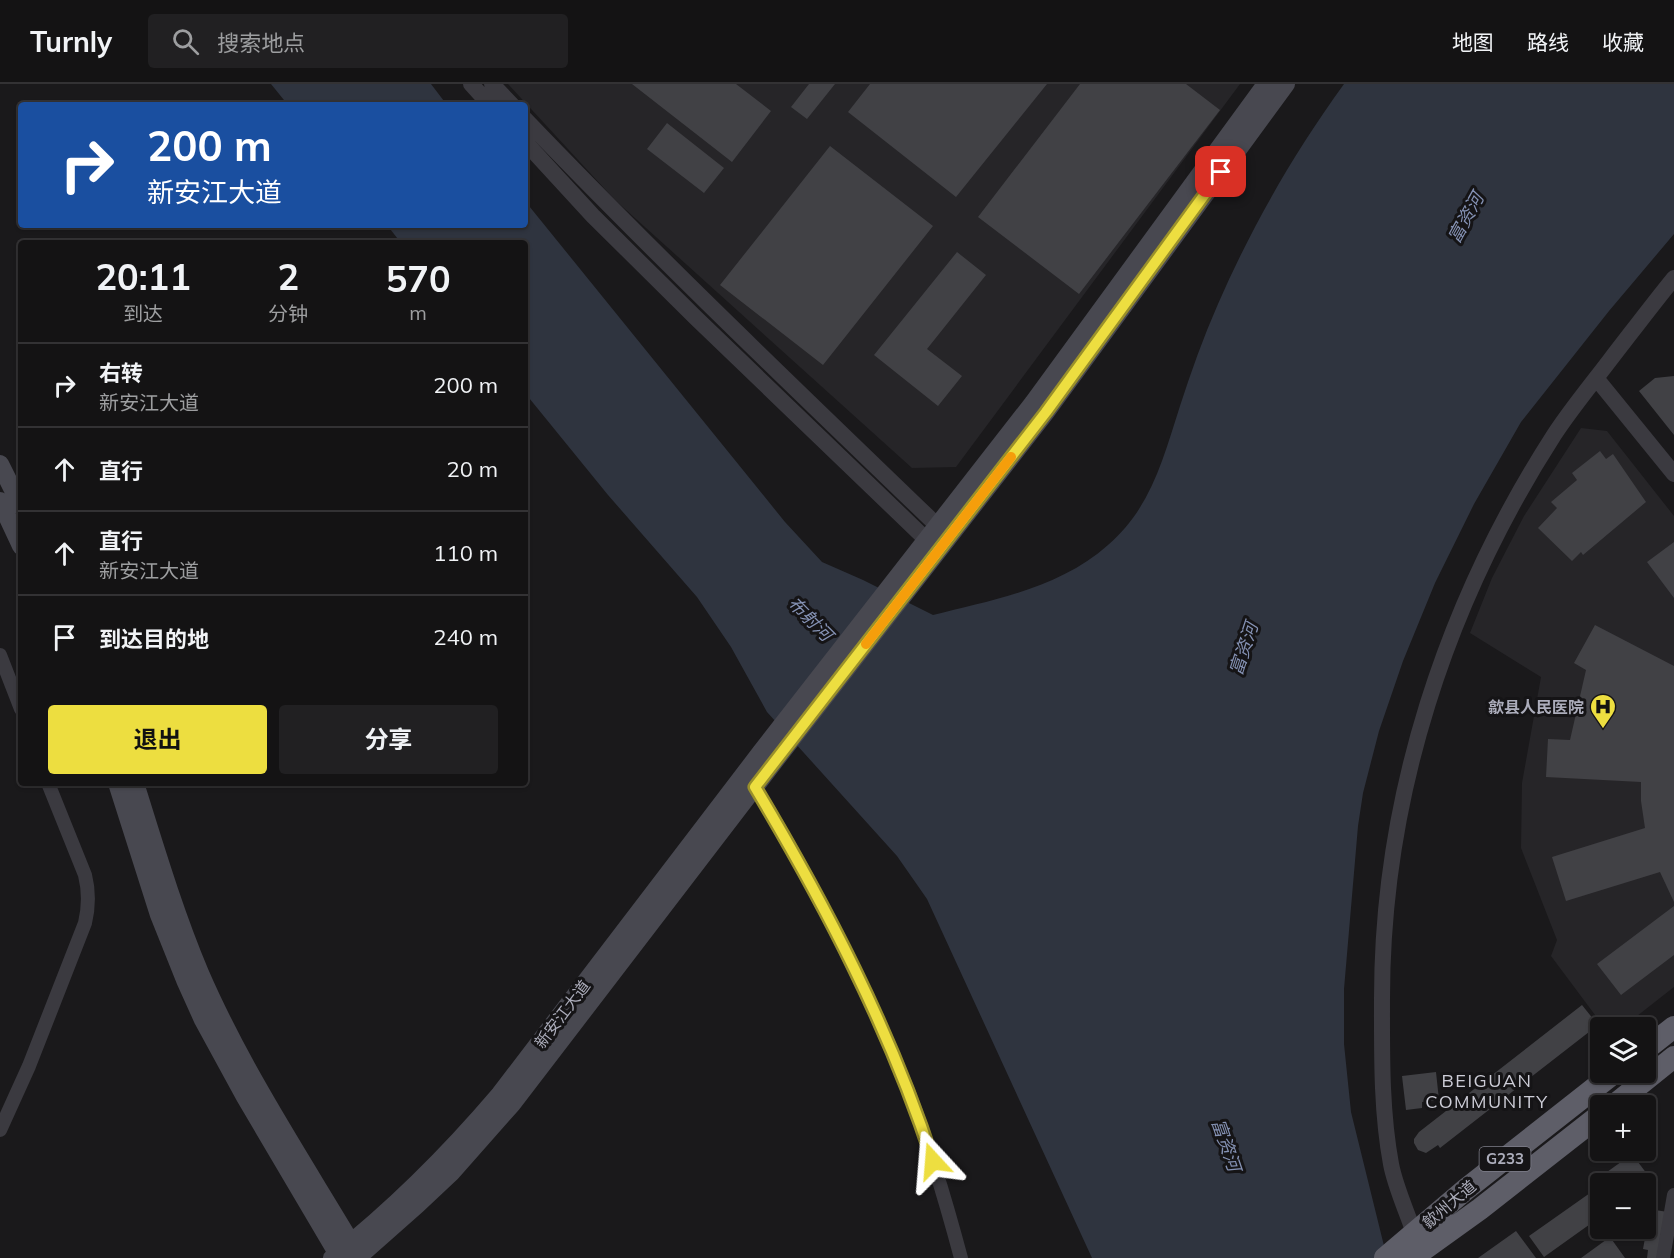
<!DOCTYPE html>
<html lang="zh">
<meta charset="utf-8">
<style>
:root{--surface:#141314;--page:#212022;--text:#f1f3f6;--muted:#9d9ea0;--line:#333234;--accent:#edde40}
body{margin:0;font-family:Mulish,"Noto Sans SC",sans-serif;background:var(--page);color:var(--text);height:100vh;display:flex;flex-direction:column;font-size:22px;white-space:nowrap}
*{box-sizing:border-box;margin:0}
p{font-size:20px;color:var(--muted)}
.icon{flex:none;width:33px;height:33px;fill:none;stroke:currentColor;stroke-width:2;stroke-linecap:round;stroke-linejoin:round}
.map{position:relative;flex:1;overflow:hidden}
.details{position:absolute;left:18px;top:156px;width:510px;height:546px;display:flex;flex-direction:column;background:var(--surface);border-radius:6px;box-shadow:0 2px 4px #0004,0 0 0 2px var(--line)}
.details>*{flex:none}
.hud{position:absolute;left:18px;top:18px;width:510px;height:126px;border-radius:6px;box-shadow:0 2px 4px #0004,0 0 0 2px var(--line);background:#1a4fa0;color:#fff;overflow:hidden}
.buttons{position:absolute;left:1590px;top:933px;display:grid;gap:12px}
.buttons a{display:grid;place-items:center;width:66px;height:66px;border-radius:6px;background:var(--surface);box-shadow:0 2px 4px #0004,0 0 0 2px var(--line);font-size:30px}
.pin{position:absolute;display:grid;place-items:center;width:51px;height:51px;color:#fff;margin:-26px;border-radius:12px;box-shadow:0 3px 9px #0006}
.me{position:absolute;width:66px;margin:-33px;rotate:341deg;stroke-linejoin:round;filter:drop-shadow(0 0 4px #0008)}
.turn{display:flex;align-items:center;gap:21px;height:126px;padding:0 30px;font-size:27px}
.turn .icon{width:78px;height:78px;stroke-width:2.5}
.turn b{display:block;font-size:42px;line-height:51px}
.eta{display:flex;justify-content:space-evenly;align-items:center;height:102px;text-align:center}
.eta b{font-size:36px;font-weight:700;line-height:42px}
.cta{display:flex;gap:12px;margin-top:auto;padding:12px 30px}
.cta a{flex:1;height:69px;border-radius:6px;background:var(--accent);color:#111;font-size:24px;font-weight:700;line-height:69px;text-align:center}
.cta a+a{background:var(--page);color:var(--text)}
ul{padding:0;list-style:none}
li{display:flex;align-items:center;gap:18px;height:84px;padding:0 30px;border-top:2px solid var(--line)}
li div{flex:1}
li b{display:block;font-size:22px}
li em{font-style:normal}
header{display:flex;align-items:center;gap:36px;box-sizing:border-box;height:84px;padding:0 30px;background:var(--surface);border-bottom:2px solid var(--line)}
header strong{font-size:28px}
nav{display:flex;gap:33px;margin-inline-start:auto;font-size:21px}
.search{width:420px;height:54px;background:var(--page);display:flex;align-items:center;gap:15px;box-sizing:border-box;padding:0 21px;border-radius:6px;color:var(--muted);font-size:22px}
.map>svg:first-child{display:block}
.built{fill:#262528}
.water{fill:#2f343f}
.building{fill:#414145}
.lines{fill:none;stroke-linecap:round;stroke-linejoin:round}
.minor{stroke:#3b3a40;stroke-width:14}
.tertiary{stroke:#3b3a40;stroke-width:16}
.secondary{stroke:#484850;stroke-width:18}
.trunk{stroke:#5e5e68;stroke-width:22}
.route-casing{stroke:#9a902a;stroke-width:15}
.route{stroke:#edde40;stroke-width:10}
.slow{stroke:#f59e0b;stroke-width:10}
.labels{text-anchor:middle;stroke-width:6;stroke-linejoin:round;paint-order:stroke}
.shield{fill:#151416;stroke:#7f7f8a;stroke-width:1.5}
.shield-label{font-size:15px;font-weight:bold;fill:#acadbb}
.poi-label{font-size:16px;font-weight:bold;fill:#acadbb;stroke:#151416;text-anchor:end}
.street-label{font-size:16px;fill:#acadbb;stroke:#151416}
.water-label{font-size:18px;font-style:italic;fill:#8592b4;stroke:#151416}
.neighbourhood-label{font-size:18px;letter-spacing:1.5px;fill:#cdcdd7;stroke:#151416}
</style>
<header>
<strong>Turnly</strong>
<div class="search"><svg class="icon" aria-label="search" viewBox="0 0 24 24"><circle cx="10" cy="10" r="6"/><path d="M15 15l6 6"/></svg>搜索地点</div>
<nav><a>地图</a><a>路线</a><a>收藏</a></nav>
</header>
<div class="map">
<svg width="1674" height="1174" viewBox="0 0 1674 1174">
<rect width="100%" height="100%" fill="#1a191b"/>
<path class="built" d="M508,0h732l-284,383 -44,1 -297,-268z
M1581,344l26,3 67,85v471l-51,40h-19l-53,-71 6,-16 -36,-92 1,-65 19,-106 -71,-44 22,-55 32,-62z"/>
<path class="water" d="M271,0h160l16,21h-159z
M1344,0h330v150l-65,77 -88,111 -47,82 -39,79 -32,78 -24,70 -16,62 -5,33 -14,163v55l7,68 36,146h-295l-165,-359 -30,-43 -130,-144 -36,-65 -34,-50 -89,-102 -83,-102v-150h-124l-14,-18h138v-24l260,321 37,40 41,18 70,35c60,-15 127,-27 175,-70 43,-37 55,-86 72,-139 11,-34 23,-68 38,-102 34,-78 76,-151 126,-220z"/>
<path class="building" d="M632,0h104l35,27 -39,51z
M809,0h26l-28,35 -16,-12z
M870,0h177l-91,113 -108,-85z
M1080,0h106l34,26 -141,184 -101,-77z
M667,39l57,45 -20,25 -57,-44z
M830,62l103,80 -110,139 -103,-80z
M957,168l29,23 -59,74 35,27 -24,30 -64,-51z
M1674,292v59l-35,-44 16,-13z
M1600,367l6,8 7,-5 33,48 -63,53 -2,-3 -9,9 -34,-33 19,-20 -6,-6 26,-22 -5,-7z
M1674,458v56l-27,-36z
M1595,541l79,41v236l-14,-30 -94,29 -14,-44 93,-29 -4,-27v-19l-95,-5 2,-38 22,1 16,-70 -12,-7z
M1674,822v49l-53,40 -24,-31z
M1582,921l16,20 -158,123 -2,-3 -12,8 -8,-3 -4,-7v-4l5,-7z
M1436,988l3,28 -17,2v6l-16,2 -4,-34z
M1632,1070l24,32 -10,7v-9h-46v16l-11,-15z
M1590,1109l10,14v10l-56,40 -15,-21z
M1655,1126l13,2 -7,46h-14l1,-8 -5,-1 6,-33h5z
M1516,1147l20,27h-58z
M1610,1153l15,21h-44z"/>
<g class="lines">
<path class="minor" d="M0,571l21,54
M755,703c59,98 112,199 154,306 21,54 37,109 52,165
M0,1046l29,-64 56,-143c4,-17 4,-32 0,-48l-37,-92
M1663,1174l11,-63"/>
<path class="tertiary" d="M471,0l19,21
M492,0l20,21
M525,35c136,142 279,278 421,415
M525,58l68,74 103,102 240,231
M1596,294l78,96
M1414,1149c-7,-21 -19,-47 -23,-69 -10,-54 -9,-111 -9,-166 0,-200 64,-395 172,-563 17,-26 37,-50 56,-75 21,-27 42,-55 64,-82"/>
<path class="secondary" d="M0,380l21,42
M0,417l21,45
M117,699l42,132 26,65 18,40 42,77 95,161
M135,699c20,64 39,128 65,190 42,97 102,187 156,278
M332,1174c62,-49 117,-104 168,-164l261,-342 272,-349 233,-319
M357,1174l61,-54 33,-31 61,-69 262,-342 272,-350 240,-328"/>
<path class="trunk" d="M1646,965l28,-22
M1613,1022l61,-49
M1385,1174l80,-68 150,-118
M1412,1174l68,-49 120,-94"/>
</g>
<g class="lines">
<defs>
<path id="route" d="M933,1077c-43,-132 -107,-255 -178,-374l291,-375 175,-240"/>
</defs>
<use href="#route" class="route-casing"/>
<use href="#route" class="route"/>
<path class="slow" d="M866,560l145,-187"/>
</g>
<defs>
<symbol id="hospital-pin" viewBox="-11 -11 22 30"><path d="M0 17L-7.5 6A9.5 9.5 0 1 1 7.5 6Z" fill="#edde40" stroke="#151416"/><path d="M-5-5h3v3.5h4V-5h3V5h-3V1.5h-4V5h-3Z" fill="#111"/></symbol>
</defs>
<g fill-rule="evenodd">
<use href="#hospital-pin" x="1588" y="608" width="30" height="40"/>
</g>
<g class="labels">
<rect class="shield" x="1479.5" y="1063" width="51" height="24" rx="4.5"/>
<g class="shield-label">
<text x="1505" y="1080">G233</text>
</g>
<g class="poi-label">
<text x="1584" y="629">歙县人民医院</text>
</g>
<g class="street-label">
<text transform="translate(562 930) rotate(-53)" y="6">新安江大道</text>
<text transform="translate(1449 1120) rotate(-40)" y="6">歙州大道</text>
</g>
<g class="water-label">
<text transform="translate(1466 134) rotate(-61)" y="6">富资河</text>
<text transform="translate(810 535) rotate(45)" y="6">布射河</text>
<text transform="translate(1244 565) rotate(-72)" y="6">富资河</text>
<text transform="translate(1226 1061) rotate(71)" y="6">富资河</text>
</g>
<g class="neighbourhood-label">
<text x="1487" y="1003">BEIGUAN<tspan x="1487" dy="21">COMMUNITY</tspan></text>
</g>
</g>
</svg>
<div class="buttons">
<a><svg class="icon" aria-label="layers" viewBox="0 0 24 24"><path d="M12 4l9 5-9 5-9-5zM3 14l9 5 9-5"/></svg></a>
<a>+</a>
<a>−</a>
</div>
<div class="pin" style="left:1221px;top:88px;background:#d93025"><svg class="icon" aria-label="arrive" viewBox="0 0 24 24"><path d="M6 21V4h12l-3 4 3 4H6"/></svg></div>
<svg class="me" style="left:933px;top:1077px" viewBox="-20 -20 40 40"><path d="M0-17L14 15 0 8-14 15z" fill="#edde40" stroke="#fff" stroke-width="4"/></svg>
<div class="hud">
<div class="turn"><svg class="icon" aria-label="right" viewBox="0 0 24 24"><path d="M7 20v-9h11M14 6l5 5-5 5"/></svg><div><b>200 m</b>新安江大道</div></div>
</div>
<section class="details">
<div class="eta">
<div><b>20:11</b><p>到达</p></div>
<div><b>2</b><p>分钟</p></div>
<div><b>570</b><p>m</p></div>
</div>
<ul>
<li><svg class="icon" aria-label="right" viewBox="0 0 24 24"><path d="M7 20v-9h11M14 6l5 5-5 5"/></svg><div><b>右转</b><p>新安江大道</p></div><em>200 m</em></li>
<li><svg class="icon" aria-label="ahead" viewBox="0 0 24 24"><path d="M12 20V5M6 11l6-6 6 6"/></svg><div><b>直行</b></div><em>20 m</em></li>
<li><svg class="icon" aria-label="ahead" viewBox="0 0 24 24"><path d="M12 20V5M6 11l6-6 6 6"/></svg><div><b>直行</b><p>新安江大道</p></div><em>110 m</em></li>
<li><svg class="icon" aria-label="arrive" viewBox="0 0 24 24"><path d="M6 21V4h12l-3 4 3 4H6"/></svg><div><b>到达目的地</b></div><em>240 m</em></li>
</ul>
<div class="cta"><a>退出</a><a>分享</a></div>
</section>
</div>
